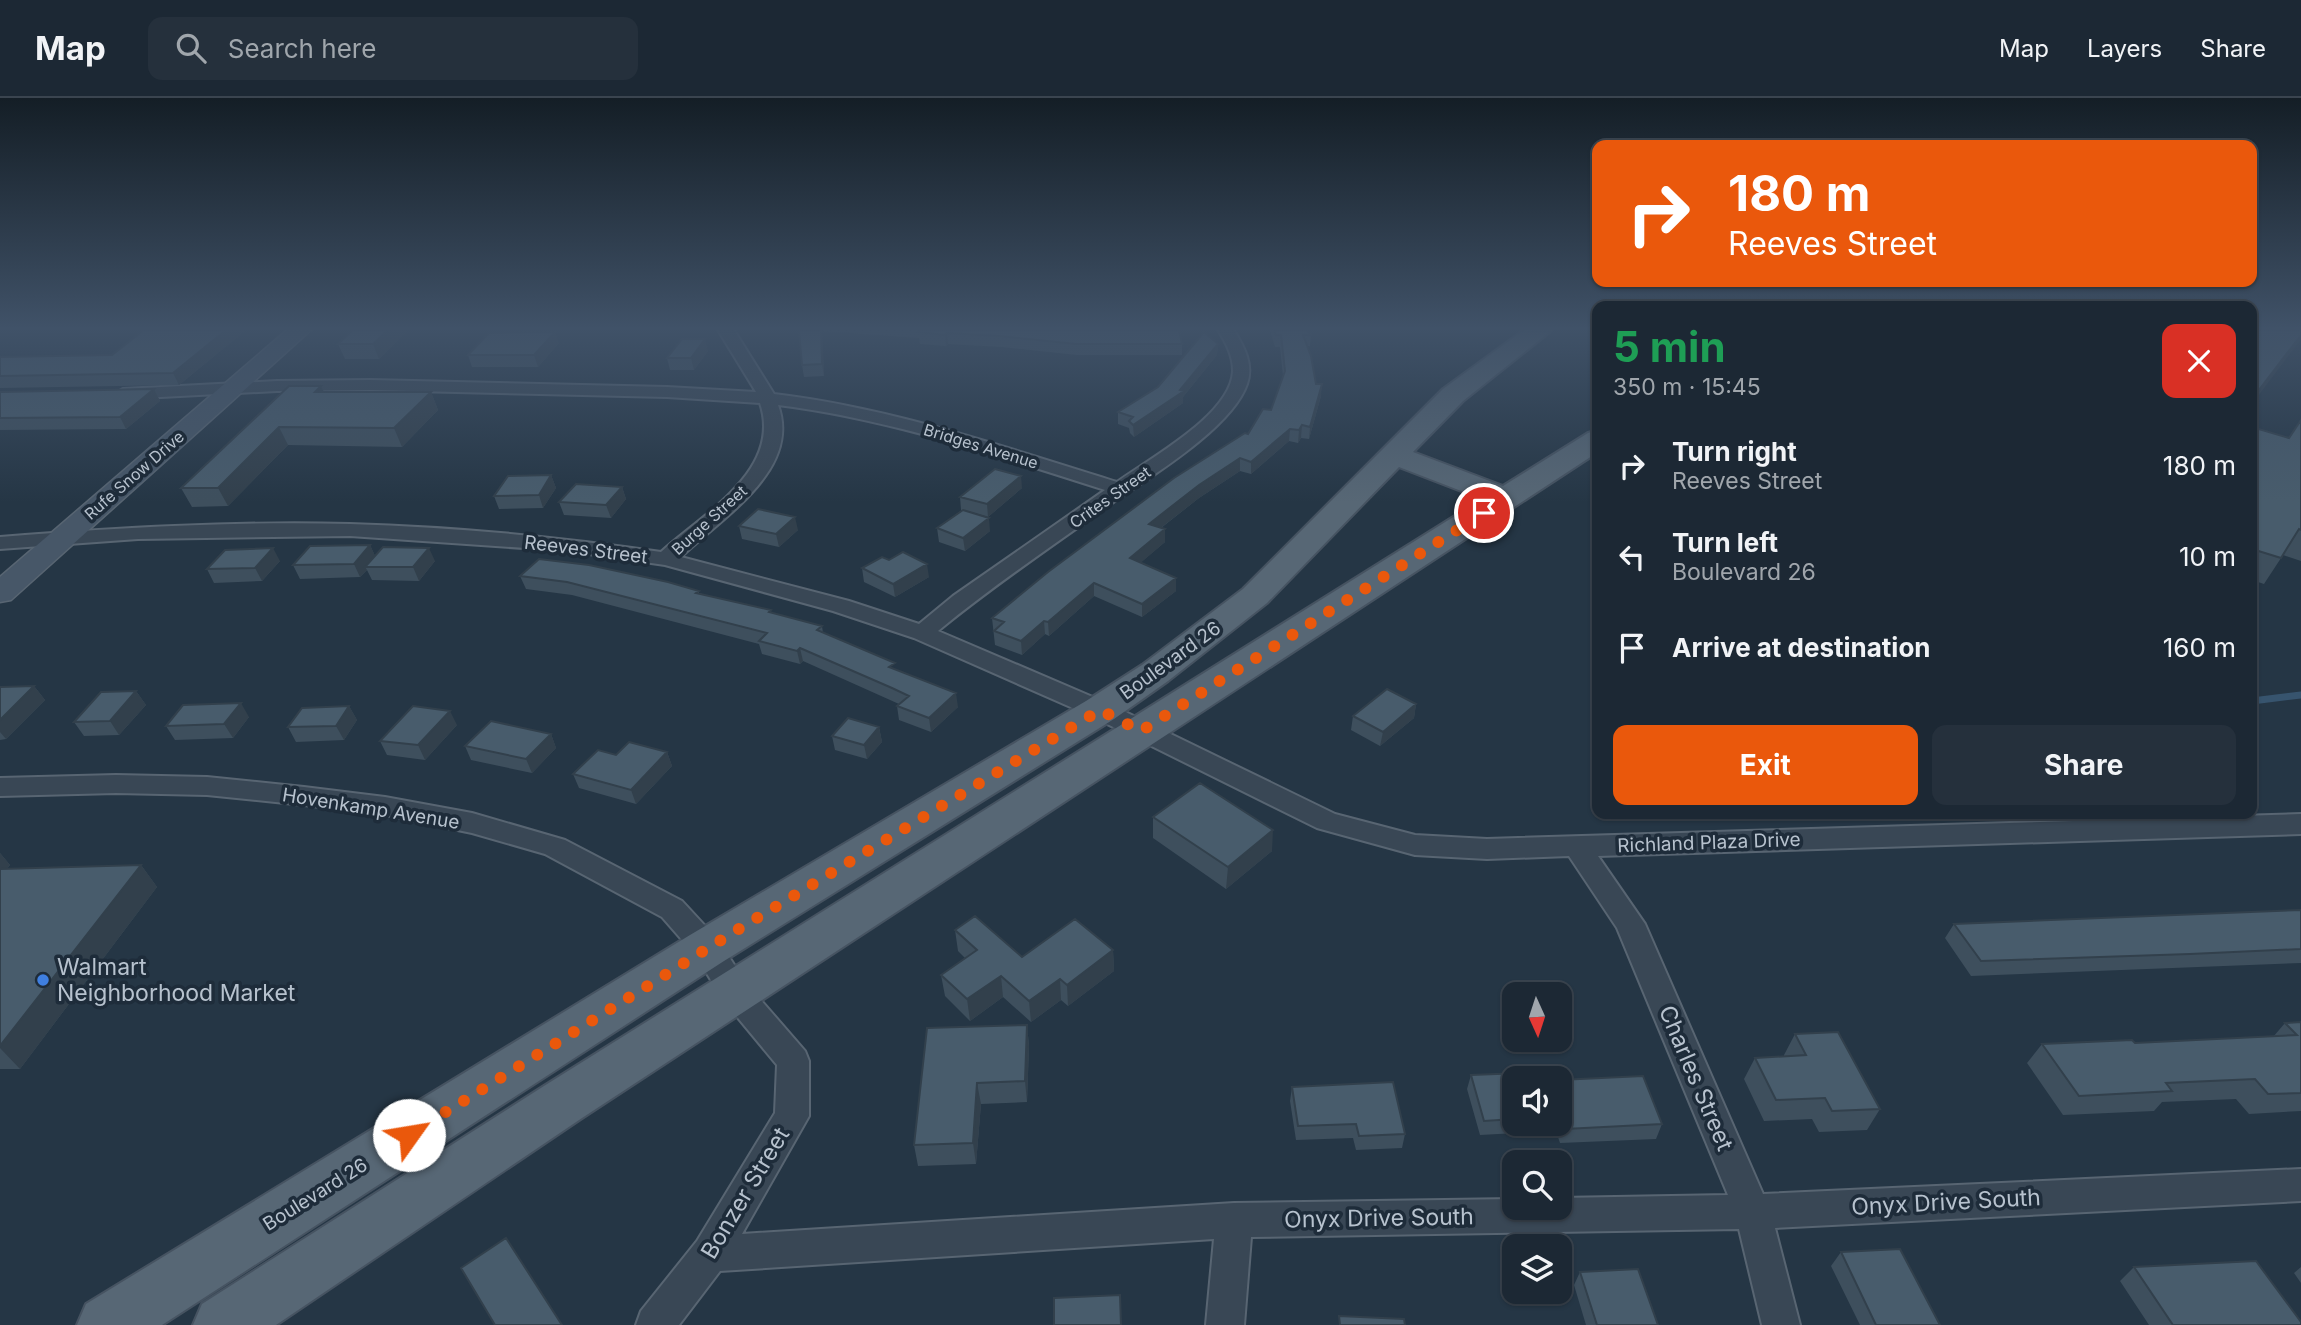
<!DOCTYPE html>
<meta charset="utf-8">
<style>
:root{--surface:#1c2834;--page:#25303c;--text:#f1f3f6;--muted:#a0a6ac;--line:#3a444f;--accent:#ea580c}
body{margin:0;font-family:Inter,sans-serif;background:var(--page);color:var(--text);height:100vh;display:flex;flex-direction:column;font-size:26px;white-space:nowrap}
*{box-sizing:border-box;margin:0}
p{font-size:23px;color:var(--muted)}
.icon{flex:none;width:38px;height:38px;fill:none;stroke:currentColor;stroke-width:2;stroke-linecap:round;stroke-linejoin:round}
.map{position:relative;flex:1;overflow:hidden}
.details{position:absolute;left:1592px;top:203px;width:665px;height:518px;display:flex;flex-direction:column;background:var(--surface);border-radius:14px;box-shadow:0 2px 5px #0004,0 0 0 2px var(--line)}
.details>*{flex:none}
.guide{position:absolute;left:1592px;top:42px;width:665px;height:147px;border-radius:14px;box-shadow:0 2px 5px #0004,0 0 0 2px var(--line);background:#ea580c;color:#fff;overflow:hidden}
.needle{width:46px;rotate:177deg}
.tools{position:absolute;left:1502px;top:884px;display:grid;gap:14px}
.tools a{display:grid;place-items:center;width:70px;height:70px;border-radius:14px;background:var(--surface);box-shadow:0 2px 5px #0004,0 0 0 2px var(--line);font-size:35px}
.pin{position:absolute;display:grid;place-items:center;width:60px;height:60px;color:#fff;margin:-30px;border:4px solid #fff;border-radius:50%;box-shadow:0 2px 7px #0007}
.me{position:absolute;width:77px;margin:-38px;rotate:58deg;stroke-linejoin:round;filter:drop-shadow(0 0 5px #0008)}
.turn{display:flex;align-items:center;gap:24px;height:147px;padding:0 21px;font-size:32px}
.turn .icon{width:91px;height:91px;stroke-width:2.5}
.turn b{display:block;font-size:49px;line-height:60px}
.round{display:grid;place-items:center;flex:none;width:74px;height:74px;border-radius:14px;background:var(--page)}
.summary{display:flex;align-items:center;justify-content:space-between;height:119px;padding:0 21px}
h1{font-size:42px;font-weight:700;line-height:52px;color:#1e9e55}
.action{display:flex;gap:14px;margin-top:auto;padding:14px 21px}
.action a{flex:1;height:80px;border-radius:14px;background:var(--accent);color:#fff;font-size:28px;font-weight:700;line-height:80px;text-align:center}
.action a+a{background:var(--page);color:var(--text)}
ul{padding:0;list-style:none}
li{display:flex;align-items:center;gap:21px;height:91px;padding:0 21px}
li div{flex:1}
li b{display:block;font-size:26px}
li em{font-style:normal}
header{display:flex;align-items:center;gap:42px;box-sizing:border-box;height:98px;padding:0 35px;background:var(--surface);border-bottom:2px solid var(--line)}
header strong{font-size:33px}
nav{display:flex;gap:38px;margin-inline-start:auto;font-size:24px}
.search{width:490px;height:63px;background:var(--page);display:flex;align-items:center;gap:18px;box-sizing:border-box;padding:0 24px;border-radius:14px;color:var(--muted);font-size:26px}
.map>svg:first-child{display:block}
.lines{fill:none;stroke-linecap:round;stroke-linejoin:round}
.stream{stroke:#37546e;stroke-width:7}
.minor-casing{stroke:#586572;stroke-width:4}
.secondary-casing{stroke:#586572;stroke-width:3}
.primary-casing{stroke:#465361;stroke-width:4}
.minor{fill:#394755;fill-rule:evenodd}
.secondary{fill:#475768;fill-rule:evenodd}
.primary{fill:#576775;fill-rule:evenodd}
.wall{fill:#3e4f5d}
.shaded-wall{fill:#32404c}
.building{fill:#485c6c;stroke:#32404c;stroke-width:2}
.route{stroke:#ea580c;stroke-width:12;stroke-dasharray:0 21.6}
.shop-dot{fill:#3f7fe0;stroke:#1e2c3a;stroke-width:2.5}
.labels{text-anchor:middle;stroke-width:7;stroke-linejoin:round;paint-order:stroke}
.far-street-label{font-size:16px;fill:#b7c2ce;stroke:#1e2c3a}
.street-label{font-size:19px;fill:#b7c2ce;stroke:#1e2c3a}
.near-poi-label{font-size:23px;fill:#b7c2ce;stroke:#1e2c3a;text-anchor:start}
.near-street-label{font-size:23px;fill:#b7c2ce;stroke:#1e2c3a}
</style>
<header>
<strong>Map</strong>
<div class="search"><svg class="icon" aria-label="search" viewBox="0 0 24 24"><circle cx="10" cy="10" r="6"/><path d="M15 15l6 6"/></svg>Search here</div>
<nav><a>Map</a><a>Layers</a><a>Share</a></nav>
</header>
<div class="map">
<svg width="2301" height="1227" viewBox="0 0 2301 1227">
<rect width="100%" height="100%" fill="#253645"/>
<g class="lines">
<path class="stream" d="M2252,603l49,-6"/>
<defs>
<path id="minor" d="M718,232h16l40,64c118,14 230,53 343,88 33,-24 114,-67 116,-111 0,-16 -7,-28 -15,-41h16c10,17 20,34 13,54 -16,46 -104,97 -142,124 -57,41 -114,79 -167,123l171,73 226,110 80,21 72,4 814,-25v20l-703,22 47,68 118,270 538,-25v32l-526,27 25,97h-38l-23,-96 -488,8 -7,88h-38l8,-86 -494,32 -41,54h-43l5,-14 56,-70 78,-128 2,-48 -53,-64 -28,-45 -34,-39 -117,-63 -73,-21 -87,-18 -81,-10 -97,-10 -91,-2 -116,3v-18l116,-3 91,2 97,10 81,10 87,16 93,27 117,61 36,39 28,43 59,68 4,10v55l-67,118 492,-31 280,-4v9h45v-10l169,-3 -111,-267 -48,-72 -82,3 -72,-4 -98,-27 -226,-112 -177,-78 -81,-27 -168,-46 -97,-14 -218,-15 -212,3 -138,10v-12c116,-9 233,-16 350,-13 104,3 209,13 311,28 42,-38 122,-82 99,-149l-93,-6 -297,-7 -93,1 -154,8 -9,-5 9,-5 154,-8 93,-1 297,7 89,5zM778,307c113,14 219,51 327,85l-152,106 -34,28 -70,-23 -168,-44c40,-39 121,-87 97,-152z"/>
<path id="secondary" d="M287,232h24l-300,270 -11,2v-25z"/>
<path id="primary" d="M1524,232h28l-89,71 -50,51 90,34 85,-53 10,-3v22l-1016,666 -306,207h-83l9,-21 342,-218 938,-587 -83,-32 -132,136 -99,78 -54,38 -390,242 -562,364h-85l9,-21 604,-369 396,-234 56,-36 101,-76 200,-200z"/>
</defs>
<use href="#minor" class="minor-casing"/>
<use href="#secondary" class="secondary-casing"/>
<use href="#primary" class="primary-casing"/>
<use href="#minor" class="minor"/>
<use href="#secondary" class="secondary"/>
<use href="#primary" class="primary"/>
</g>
<path class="wall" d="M144,232h102l-67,55 -179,3v-31l112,-2z
M353,232h55l-29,29h-34l-7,-15z
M797,232h382l3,14v11h-105l-76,-8 -53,-3 -2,2 -26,-2 -1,-6 -97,-7 2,45 -20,1 -2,-12 -3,-35z
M1270,232h36l5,5 -1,11h-3l9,38 5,12 -12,43 -8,-1 -3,5 -9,-2 -38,33 -11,-3 -41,27 -38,30 4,14 -25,21 36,28 -34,26 -48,-21 -45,40 -4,-2 -23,21 -27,-10 -3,-27 256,-184 23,-24 12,-34 -3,-29h-5z
M559,245l-21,24h-66l-4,-12z
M1218,246l-1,11 -34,42v6l-49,34 -4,-4 -1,-5 -11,-4v-12l40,-25z
M708,253l-14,19h-24l-3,-12z
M321,288l3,6h107l7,18 -36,37 -114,-2 -60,61 -36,1 -11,-19z
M154,291l6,12 -34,28 -126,1v-38z
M2301,322v141l-18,-6 -19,29 -12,-4v-153l37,11z
M551,377l5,13 -13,20 -44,1 -5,-13z
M622,389l4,12 -15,19 -47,-3 -5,-13z
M1022,390l-34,29 -20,-6 22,20 -25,20 -26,-9 -2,-14 25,-18h-1l-1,-13z
M739,428l59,4 -19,17 -37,-8z
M370,447l5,11 60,5 -16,20 -47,-1 -5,-10 -7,7 -60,2 -7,-14z
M280,463l-18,20 -48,2 -7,-14z
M862,470l67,9 -34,20 -31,-15z
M520,478l179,15v2l123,33 1,7 73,37 62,37 -27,25 -32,-12 -2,-14 2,-2 -96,-43 -3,3 -38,-10 -3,-10 -187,-49 -46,-6z
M34,588l11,14 -39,39 -6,1v-53z
M136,593l10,14 -27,30 -35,1 -10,-14z
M1416,606l-2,14 -34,28 -29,-16 2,-14z
M349,608l8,14 -13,20 -48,2 -8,-15z
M249,619l-16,21 -58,2 -9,-14z
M457,627l-32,35 -38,-5 -7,-14z
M879,629l3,15 -15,17 -32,-9 -3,-14z
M551,636l5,14 -24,25 -61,-13 -6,-14z
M667,654l5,14 -36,38 -57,-16 -6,-14 43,-19z
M1153,719l119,34 -46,38 -73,-51z
M0,755l10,12 -3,4 134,-4 16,22 -137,182h-20z
M2301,812v53l-330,13 -26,-38 9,-14z
M955,832l67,27 91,-7 1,21 -46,35 -7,-6 -30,22 -28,-25 -33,24 -25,-25 -4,-21 24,-17 -7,-7z
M2301,924v89l-52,3 -13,-15 -74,3 -8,9 -91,4 -36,-52 15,-19 93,-1 138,-6 12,-14z
M1027,927l2,21 -2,56 -46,2 -5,60 -58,2 -4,-21z
M1795,936l85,75 -13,21 -48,2 -7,-13 -48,2 -20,-42 11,-21 29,-2v-1z
M1471,977l43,3v46h45v-44l103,44 -6,15 -96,4 -4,-12 -76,4 -13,-46z
M1292,989l113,47 -3,14 -46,2 -3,-12 -57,2 -6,-39z
M1841,1154l99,73h-80l-29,-59z
M2134,1169l167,58h-152l-29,-44z
M2301,1169v16l-7,-10z
M1580,1174l78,53h-72l-12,-40z"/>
<path class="shaded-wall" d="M226,232h20l-67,55 -6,-12z
M388,232h20l-29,29 -6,-15z
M821,232h1l2,46 -2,-12z
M555,234l4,11 -21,24 -4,-12z
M947,235l1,11 -2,2 -1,-11z
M2301,237v4l-49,65v-5z
M705,241l3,12 -14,19 -3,-12z
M1218,246l-1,11 -34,42v6l-49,34 -1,-12 47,-35z
M1322,286l-1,12 -12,43 1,-12z
M321,288l8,17 -14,-11z
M154,291l6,12 -34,28 -6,-12z
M431,294l7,18 -36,37 -8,-19z
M1302,327l-1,13 -3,5 1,-13z
M279,329l9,18 -60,61 -10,-18z
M1290,331l-1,12 -38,33v-12z
M1240,360v13l-41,27 -50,39v-13l50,-39z
M551,377l5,13 -13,20 -4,-13z
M1021,378l1,12 -34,29 -1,-13z
M622,389l4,12 -15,19 -5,-13z
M795,419l3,13 -19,17 -3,-13z
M989,420l1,13 -25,20 -2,-13z
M1165,431v13l-35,30v-14z
M370,447l6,13 -11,9 2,3 -7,7 -6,-13z
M273,450l7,13 -18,20 -7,-13z
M429,450l6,13 -16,20 -6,-14z
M927,466l2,13 -34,20 -2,-13z
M1176,480v13l-34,26v-13z
M1094,485v13l-45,40 -1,-14z
M1044,523l1,13 -23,21 -1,-14z
M800,550l3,13 -3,3 -3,-13z
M34,588l11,14 -39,39 -6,-7v-12z
M136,593l10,14 -27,30 -9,-14z
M956,595l2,14 -27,25 -2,-14z
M241,605l8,14 -16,21 -9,-14z
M1416,606l-2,14 -34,28 3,-14z
M349,608l8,14 -13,20 -8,-14z
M450,613l7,14 -32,35 -7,-15z
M879,629l3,15 -15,17 -3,-14z
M551,636l5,14 -24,25 -6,-14z
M667,654l5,14 -36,38 -5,-14z
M1273,732l-1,21 -46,38 2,-22z
M0,755l10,12 -10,12z
M141,767l16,22 -137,182 -20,-21v-2z
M1113,852l1,21 -46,35 -1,-21z
M1001,878l2,21 -33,24 -3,-22z
M1060,881l1,21 -30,22 -2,-21z
M1027,927l2,21 -2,56 -2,-21z
M977,985l4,21 -5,60 -3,-21z"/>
<path class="building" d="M144,232h82l-53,43 -173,3v-19l112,-2z
M353,232h35l-15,14h-35z
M799,232h22l1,34 -20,1z
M920,232h259l3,14h-106l-76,-8 -53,-3 -2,2 -27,-3z
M1274,232h32l5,5h-8l8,21 5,28h6l-12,43 -8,-2 -3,5 -9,-1 -39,33 -11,-4 -41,27 -50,39 16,5 -35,29 46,20 -34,26 -48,-21 -46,39 -4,-1 -23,20 -27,-10 10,-9 -12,-4 56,-46 126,-94 71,-45 3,1 15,-25 8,1 14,-39 -4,-36h-5z
M2252,232h49v5l-49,64z
M555,234l-21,23h-66l21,-22z
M1204,234l14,12 -38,46 4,1 -51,34 -4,-4 4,-4 -15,-5 40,-25z
M682,241h23l-14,19h-24z
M289,288h32l-6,6h116l-37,36 -115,-1 -61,61h-37z
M154,291l-34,28 -120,1v-26z
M2301,322v110l-2,-1 -18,29 -29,-9v-122l37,11z
M995,371l26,7 -34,28 -27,-7z
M551,377l-12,20 -45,1 14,-20z
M576,386l46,3 -16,18 -47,-3z
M758,411l37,8 -19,17 -37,-8z
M963,412l26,8 -26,20 -26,-10z
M370,447l-16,19 -61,1 17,-19z
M383,449l46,1 -16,19h-48z
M273,450l-18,20 -48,1 18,-19z
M903,454l24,12 -34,20 -31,-16 20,-11 7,3z
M539,461l50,6 79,17 31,9 -3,2 75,17 -2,2 53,14 -5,4 78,33 -6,4 67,26 -27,25 -32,-12 12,-10 -17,-8 -92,-40 -3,3 -38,-10 8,-8 -200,-51 -47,-6z
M34,588l-34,34v-33z
M1387,591l29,15 -33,28 -30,-16z
M136,593l-26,30 -36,1 27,-30z
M241,605l-17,21 -58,2 17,-21z
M349,608l-13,20 -48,1 14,-19z
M413,608l37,5 -32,34 -38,-4z
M848,620l31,9 -15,18 -32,-9z
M491,623l60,13 -25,25 -61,-13z
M629,644l38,10 -36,38 -58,-16 25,-24 18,5z
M1200,685l73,47 -45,37 -75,-50z
M141,767l-141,181v-177z
M2301,812v39l-111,5 -209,7 -27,-37z
M975,818l47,41 53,-38 38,31 -46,35 -7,-6 -31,22 -28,-25 -34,23 -26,-24 36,-25 -22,-20z
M2301,924v71l-33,1 -13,-15 -89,4 6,8 -93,5 -37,-52 90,-4 3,3 162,-8 -12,-12z
M1027,927l-2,56 -48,2 -4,60 -59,2 13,-117z
M1838,934l42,77 -48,2 -7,-13 -49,2 -21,-42 51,-3 -11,-21z
M1522,975l1,5h-9v41l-30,2 -13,-46z
M1643,978l19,48 -97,5 -4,-12h-2v-37z
M1393,984l12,52 -46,2 -3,-12 -58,2 -6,-39z
M506,1140l56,87h-67l-34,-57z
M1900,1151l40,76h-64l-35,-73z
M2256,1163l45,61v3h-128l-39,-58z
M1638,1171l20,56h-61l-17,-53z
M1120,1197l1,30h-67v-27z
M1339,1218l65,3 1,6h-65z"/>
<linearGradient id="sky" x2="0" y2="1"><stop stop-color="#141e26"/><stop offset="0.57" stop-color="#405268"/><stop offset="1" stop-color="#405268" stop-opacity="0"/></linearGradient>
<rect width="2301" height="404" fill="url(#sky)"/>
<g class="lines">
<path class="route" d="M409,1037l320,-200 371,-225 41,21 343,-218"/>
</g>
<circle class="shop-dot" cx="43" cy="882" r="7"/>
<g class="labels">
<g class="far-street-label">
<text transform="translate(981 348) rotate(17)" y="6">Bridges Avenue</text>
<text transform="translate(134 377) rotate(-41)" y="6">Rufe Snow Drive</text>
<text transform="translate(1110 399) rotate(-35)" y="6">Crites Street</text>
<text transform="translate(709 422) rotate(-42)" y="6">Burge Street</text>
</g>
<g class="street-label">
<text transform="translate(586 451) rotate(7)" y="7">Reeves Street</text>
<text transform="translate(1170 562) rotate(-36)" y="7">Boulevard 26</text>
<text transform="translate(371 710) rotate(9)" y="7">Hovenkamp Avenue</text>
<text transform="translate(1709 744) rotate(-2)" y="7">Richland Plaza Drive</text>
<text transform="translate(315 1096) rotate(-32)" y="7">Boulevard 26</text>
</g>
<g class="near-poi-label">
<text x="57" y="877">Walmart<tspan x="57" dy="26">Neighborhood Market</tspan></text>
</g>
<g class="near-street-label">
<text transform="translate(1696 980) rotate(67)" y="8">Charles Street</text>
<text transform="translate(745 1095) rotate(-59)" y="8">Bonzer Street</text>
<text transform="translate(1946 1104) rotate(-3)" y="8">Onyx Drive South</text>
<text transform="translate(1379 1120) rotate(-1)" y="8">Onyx Drive South</text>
</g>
</g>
</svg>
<div class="tools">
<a><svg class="needle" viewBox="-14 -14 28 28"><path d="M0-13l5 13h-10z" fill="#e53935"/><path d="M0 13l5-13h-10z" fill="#a0a6ac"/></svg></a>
<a><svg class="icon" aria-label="sound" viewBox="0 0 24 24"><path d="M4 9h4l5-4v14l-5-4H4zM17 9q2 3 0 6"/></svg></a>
<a><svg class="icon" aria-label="search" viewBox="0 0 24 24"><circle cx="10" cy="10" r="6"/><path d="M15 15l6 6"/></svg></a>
<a><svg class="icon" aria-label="layers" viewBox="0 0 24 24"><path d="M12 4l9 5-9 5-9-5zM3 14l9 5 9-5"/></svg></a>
</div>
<div class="pin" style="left:1484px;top:415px;background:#d93025"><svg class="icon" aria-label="arrive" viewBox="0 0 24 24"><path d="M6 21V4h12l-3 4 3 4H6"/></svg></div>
<svg class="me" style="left:409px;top:1037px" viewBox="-20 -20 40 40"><circle r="19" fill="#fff"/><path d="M0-13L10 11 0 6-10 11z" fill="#ea580c"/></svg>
<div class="guide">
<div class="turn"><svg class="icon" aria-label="right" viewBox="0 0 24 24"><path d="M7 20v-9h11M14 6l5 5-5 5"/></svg><div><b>180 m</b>Reeves Street</div></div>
</div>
<section class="details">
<div class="summary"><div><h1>5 min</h1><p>350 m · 15:45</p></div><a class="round" style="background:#d93025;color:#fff"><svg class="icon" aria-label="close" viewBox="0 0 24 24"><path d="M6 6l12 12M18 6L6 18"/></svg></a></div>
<ul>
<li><svg class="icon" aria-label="right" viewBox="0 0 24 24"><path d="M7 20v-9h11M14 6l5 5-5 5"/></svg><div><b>Turn right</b><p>Reeves Street</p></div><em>180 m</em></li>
<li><svg class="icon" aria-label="left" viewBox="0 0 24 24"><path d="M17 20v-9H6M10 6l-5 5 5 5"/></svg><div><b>Turn left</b><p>Boulevard 26</p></div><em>10 m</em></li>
<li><svg class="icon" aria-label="arrive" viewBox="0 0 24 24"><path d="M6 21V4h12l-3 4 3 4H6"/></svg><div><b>Arrive at destination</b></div><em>160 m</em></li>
</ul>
<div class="action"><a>Exit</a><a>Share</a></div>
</section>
</div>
